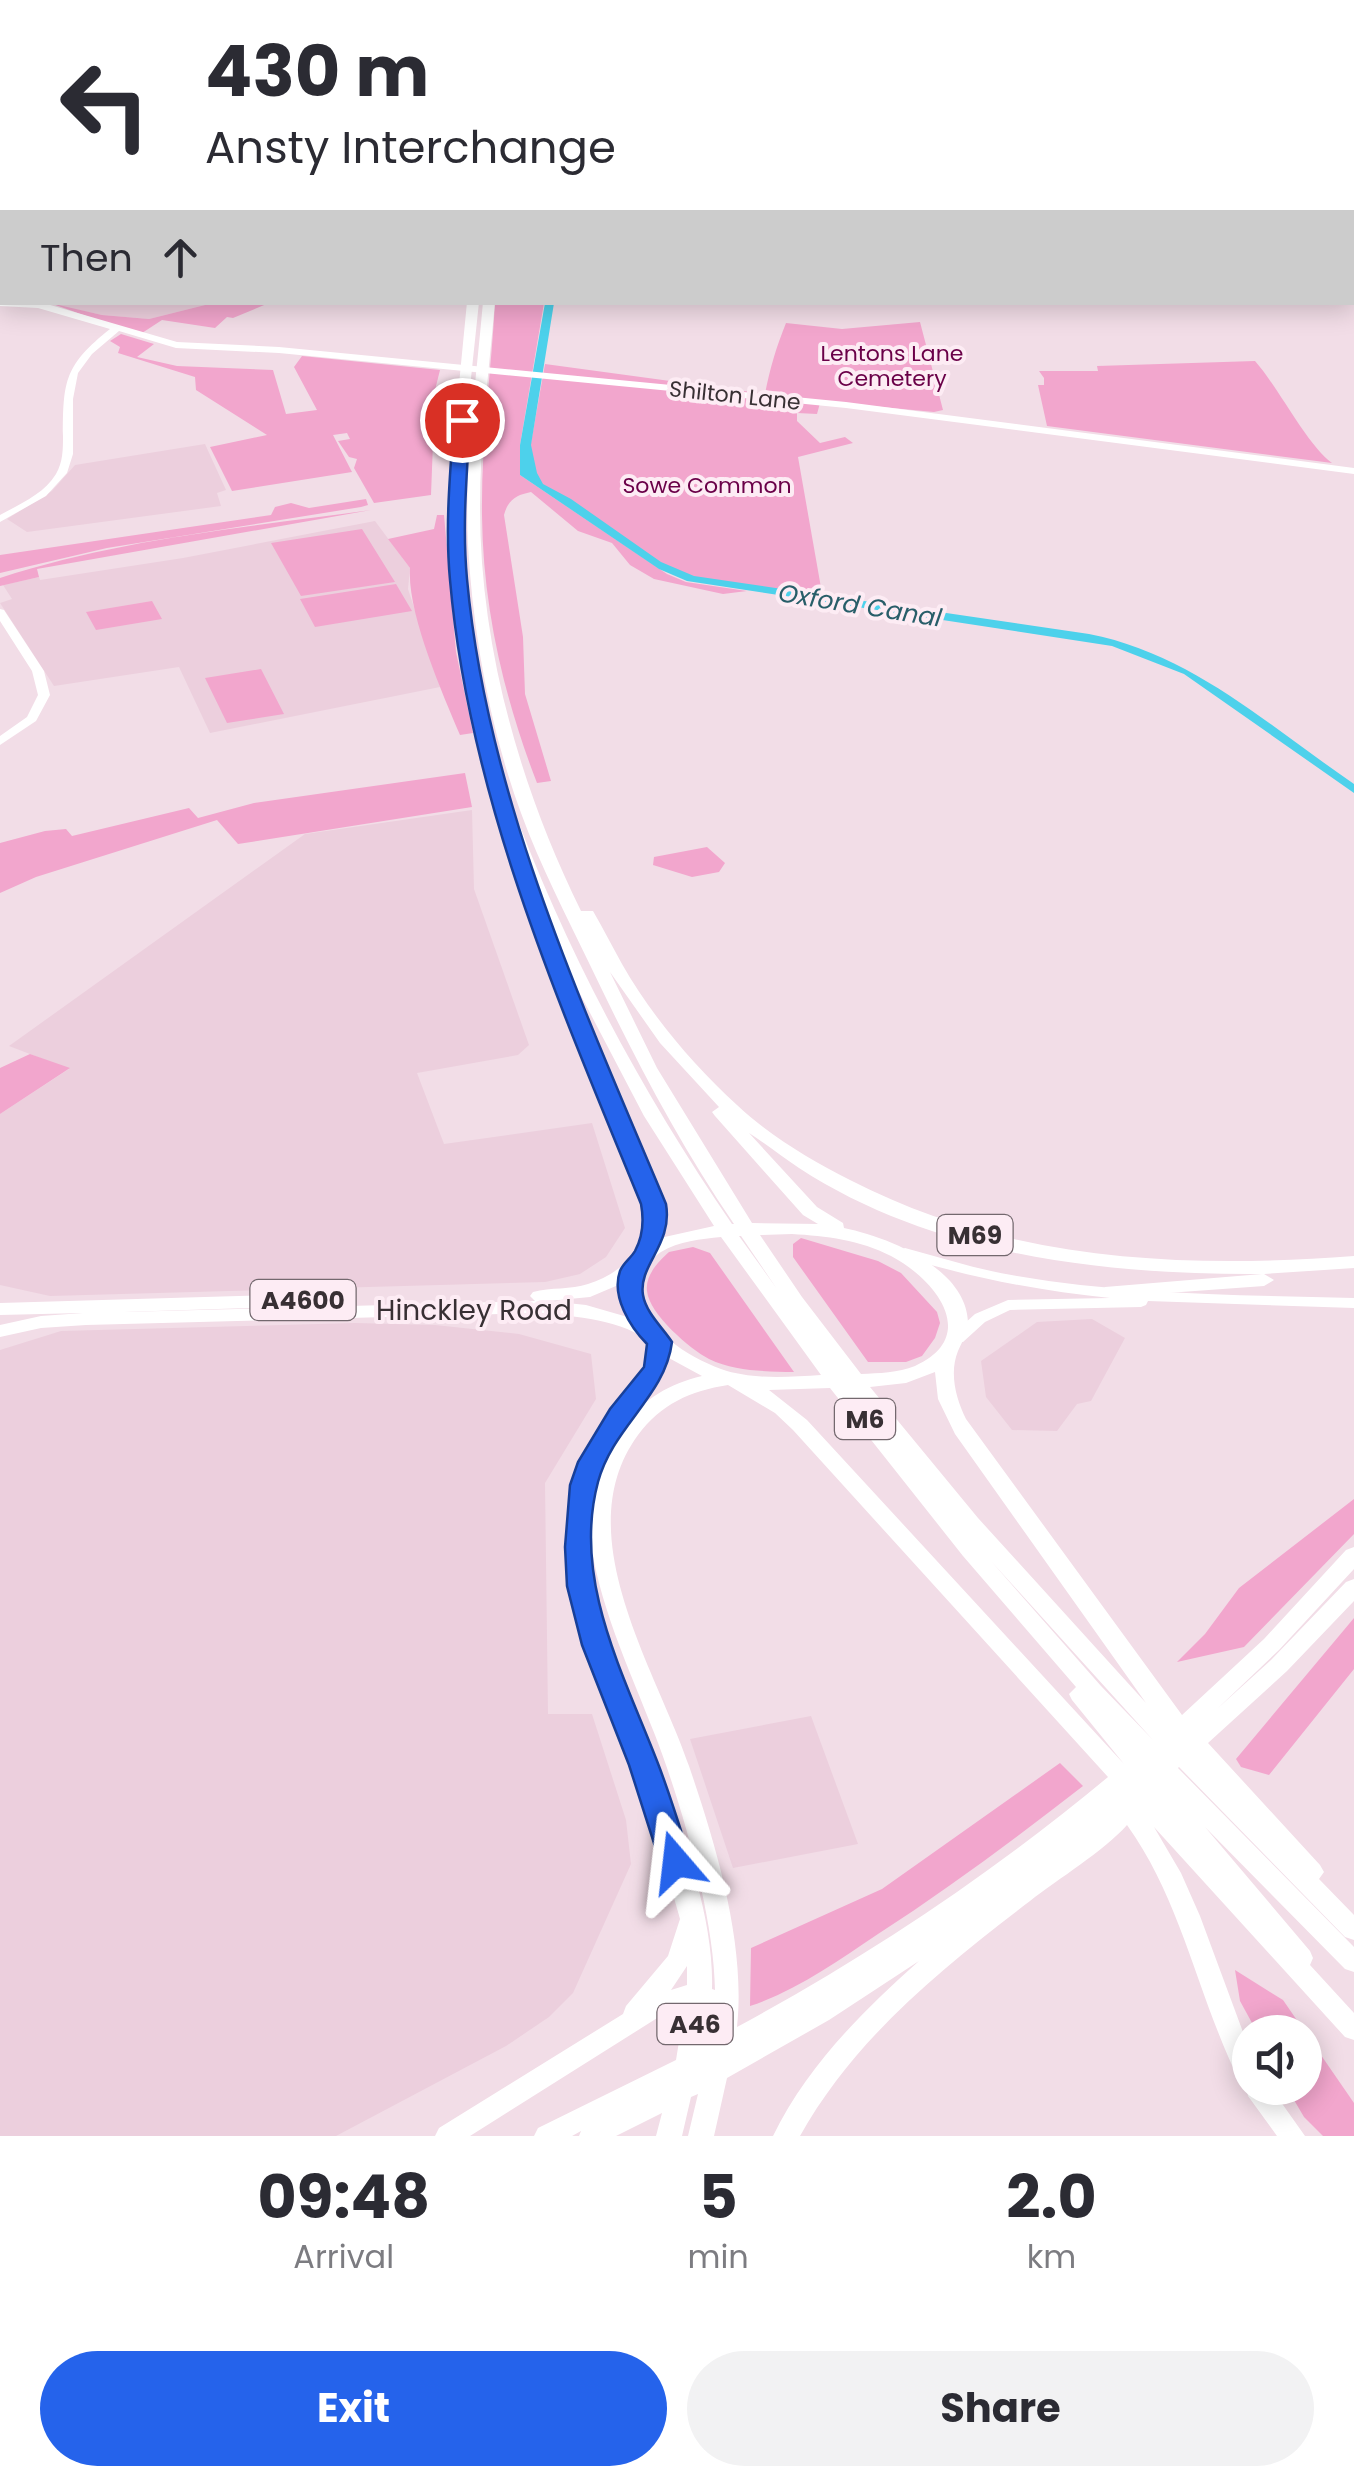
<!DOCTYPE html>
<style>
:root{--surface:#fff;--page:#f2f2f3;--text:#2b2b33;--muted:#7c7c81;--accent:#2563eb}
body{margin:0;font-family:Poppins,sans-serif;background:var(--page);color:var(--text);height:100vh;display:flex;flex-direction:column;font-size:38px;white-space:nowrap}
*{box-sizing:border-box;margin:0}
p{font-size:32px;color:var(--muted)}
.icon{flex:none;width:55px;height:55px;fill:none;stroke:currentColor;stroke-width:2;stroke-linecap:round;stroke-linejoin:round}
.map{position:relative;height:2136px;overflow:hidden}
.details{display:flex;flex-direction:column;background:var(--surface);flex:1}
.details>*{flex:none}
.hud{position:absolute;left:0px;top:0px;width:1355px;height:305px;box-shadow:0 5px 25px #0003;background:#fff;color:var(--text);overflow:hidden}
.tools{position:absolute;left:1232px;top:2015px;display:grid;gap:20px}
.tools a{display:grid;place-items:center;width:90px;height:90px;border-radius:50%;background:var(--surface);box-shadow:0 5px 25px #0003;font-size:50px}
.pin{position:absolute;display:grid;place-items:center;width:85px;height:85px;color:#fff;margin:-42px;border:5px solid #fff;border-radius:50%;box-shadow:0 2px 10px #0007}
.me{position:absolute;width:110px;margin:-55px;rotate:343deg;stroke-linejoin:round;filter:drop-shadow(0 0 8px #0008)}
.turn{display:flex;align-items:center;gap:35px;height:210px;padding:0 40px;font-size:45px}
.turn .icon{width:130px;height:130px;stroke-width:2.5}
.turn b{display:block;font-size:70px;line-height:85px}
.then{display:flex;align-items:center;height:95px;padding:0 40px;background:#0003;gap:20px;font-size:38px}
.eta{display:flex;justify-content:space-evenly;align-items:center;height:170px;text-align:center}
.eta b{font-size:60px;font-weight:700;line-height:70px}
.cta{display:flex;gap:20px;margin-top:auto;padding:20px 40px}
.cta a{flex:1;height:115px;border-radius:60px;background:var(--accent);color:#fff;font-size:40px;font-weight:700;line-height:115px;text-align:center}
.cta a+a{background:var(--page);color:var(--text)}
.map>svg:first-child{display:block}
.built{fill:#eccfdd}
.green{fill:#f2a6cd}
.water{fill:#4dd1eb}
.lines{fill:none;stroke-linecap:round;stroke-linejoin:round}
.river{fill:#4dd1eb;fill-rule:evenodd}
.secondary{fill:#fff;fill-rule:evenodd}
.highway{fill:#fff;fill-rule:evenodd}
.route{fill:#2563eb;stroke:#184099;stroke-width:2.5}
.labels{text-anchor:middle;stroke-width:8;stroke-linejoin:round;paint-order:stroke}
.far-park-label{font-size:22px;fill:#6a0048;stroke:#fdecf4}
.far-street-label{font-size:22px;fill:#383034;stroke:#fdecf4}
.far-water-label{font-size:25px;font-style:italic;fill:#285e69;stroke:#fdecf4}
.shield{fill:#fdecf4;stroke:#73686e;stroke-width:2.5}
.shield-label{font-size:25px;font-weight:bold;fill:#383034}
.street-label{font-size:28px;fill:#383034;stroke:#fdecf4}
</style>
<div class="map">
<svg width="1354" height="2136" viewBox="0 0 1354 2136">
<rect width="100%" height="100%" fill="#f2dde7"/>
<path class="built" d="M46,303h167l-64,16 -47,-4z
M205,444l21,46 -9,3 4,13 -194,26 -20,-13 45,-28 23,-26z
M375,521l35,47 -2,21 32,98 -230,46 -31,-66 -125,19 -54,-83 12,-4 -9,-14 36,-8 1,3 143,-22z
M472,810l2,79 55,156 -11,10 -101,18 27,71 148,-21 33,105 -19,29 -26,17 -35,8 -495,14 -50,-11v-171l69,-45 -60,-23 296,-212z
M1092,1319l33,19 -34,63 -14,3 -20,27 -45,-1 -26,-33 -5,-36 56,-39z
M355,1323l80,2 84,9 72,20 5,45 -51,84 3,231h44l34,106 5,44 -58,129 -24,24 -43,29 -170,90h-336v-786l61,-19z
M811,1716l47,128 -125,24 -43,-129z"/>
<path class="green" d="M50,303l52,12 47,4 64,-16h56l-36,15 -6,-1 -12,11 -53,-8 -23,15z
M495,303h49l-24,142v30l147,99 19,8 61,9 -24,3 -69,-15 -24,-14 -18,-22 -34,-12 -47,-39c-15,3 -23,8 -27,23l19,122 2,57 26,87 -14,2c-33,-85 -54,-175 -55,-267 -1,-72 9,-143 13,-213z
M920,322l23,88 -9,2 -168,-16 54,7 -3,11 -20,-1v8l23,22 25,-6 8,6 -55,14 25,142 -141,-23 -135,-86 -20,-25 18,-101 220,30c5,-26 11,-46 21,-71l56,6z
M121,334l33,10 -17,13 40,9 96,4 13,44 31,-4 -23,-43 8,-11 138,14 -5,20 -4,105 -57,8 -20,-35 3,-9 -8,-2 -11,-16 12,-2 -3,-6 -14,2 19,37 -120,19 -22,-44 57,-12 -71,-45 -1,-13 -77,-24 2,-6 -10,-6z
M1255,361c24,27 52,84 77,102l-285,-37 -9,-41h6v-7l-5,-7h59l-1,-5z
M366,499l2,6 -7,2 -254,41 -107,25v-18l271,-40 4,-8 16,-4 18,5z
M371,510l-334,59 2,8 -39,9v-8c119,-39 248,-51 371,-68z
M437,515h7l12,137 17,81 -13,2c-18,-43 -53,-122 -50,-167l-22,-29 46,-10z
M362,529l33,53 -94,14 -30,-53z
M396,584l16,27 -97,16 -15,-28z
M152,601l10,18 -66,11 -10,-18z
M261,669l23,45 -57,9 -22,-45z
M465,773l7,34 -234,37 -21,-24 -181,57 -36,16v-50l45,-12 21,-2 6,7 117,-28 9,10 56,-15z
M707,847l18,16 -6,9 -27,5 -39,-12 1,-8z
M30,1054l40,14 -70,46v-46z
M801,1238l77,23 23,12 36,39 3,11 -5,15 -13,18 -16,6h-38l-75,-105v-13z
M693,1247l17,6 84,119c-28,-1 -58,0 -85,-13 -19,-10 -60,-45 -62,-68 -2,-16 12,-30 22,-39z
M1354,1499v35l-110,113 -67,15 28,-28 34,-46z
M1354,1618v51l-85,106 -28,-8 -5,-8z
M1060,1763l23,23c-67,52 -134,102 -205,148 -40,27 -82,57 -128,72l1,-58 131,-59z
M1235,1970l48,30 71,103v33h-31l-19,-19 -17,-29h18v-56h-48l-17,-31z"/>
<path class="water" d="M545,303h9l-23,142 6,28 6,11 28,15 90,63 33,14 395,58c103,20 180,92 265,150v9l-170,-119 -72,-28 -425,-65 -28,-12 -139,-94v-30z"/>
<g class="lines">
<path class="river" d="M0,69l2,1v4l-2,1z"/>
<path class="secondary" d="M961,0h52l3,2h-44z
M1352,10h2v5h-2z
M0,44h2v6h-2z
M0,300l2,2h38l137,40 102,5 567,55 508,66v6l-508,-66 -567,-55 -103,-5 -57,-17 -27,23 -14,19 -5,26v55l-6,19 -21,23 -46,26v-7c20,-11 44,-21 56,-41 7,-12 7,-25 7,-38 0,-56 2,-71 47,-107l-72,-21 -38,-2z
M0,609l4,1 40,61 6,24 -14,26 -36,24v-9l27,-19 11,-22 -6,-24 -32,-50z
M905,1248c37,10 74,22 112,28 111,19 224,19 337,22v10l-206,-7 -2,4 -5,2 -131,3 -25,12 -22,20h-10l-3,-4 3,-4 22,-20 33,-14 102,-2c-72,-7 -141,-21 -210,-42l-2,-3 2,-3z"/>
<path class="highway" d="M495,0h10v2h-9z
M467,302h12c-8,78 -18,156 -16,234 3,83 15,174 43,253 55,153 134,301 226,435h2c-56,-82 -101,-169 -144,-259 -24,-50 -50,-100 -69,-152 -31,-84 -48,-179 -53,-268 -4,-81 8,-162 15,-243h12c-6,69 -15,137 -15,206 0,139 40,279 101,403h12c10,17 19,35 29,53 29,51 71,101 115,141 33,31 74,55 113,75 157,81 332,89 504,76v12l-90,6 10,6 -10,6 -152,11 -10,-6 3,-4 157,-13c-157,1 -328,-18 -463,-106 -17,-11 -33,-24 -50,-35l68,74 26,16 1,5c44,9 122,40 124,94 0,12 -6,19 -10,29 -9,22 -2,48 8,68l216,296 82,-76 82,-89 8,-3v22l-75,81 -62,59 54,-49 75,-78 8,-3v22l-67,70 -79,72 112,122 4,7 -5,7 35,36v25l-9,-3 -166,-170 -1,1 176,179v25l-9,-3 -140,-142 105,124 3,7 -3,7 44,48v27l-9,-3 -191,-210 27,46 19,43 50,135v37h21l34,48h-28l-29,-40 -2,-11 -5,-1c-43,-85 -58,-181 -114,-259 -23,26 -69,54 -97,76 -89,68 -175,137 -230,235h-27c34,-70 89,-124 146,-175l-90,59 -102,58 -13,58h-26l10,-42 -7,3 -9,39h-26l6,-23 -46,23h-37l2,-5 -9,5h-38l4,-8 138,-68 9,-55 -23,10 -192,121h-35l4,-8 184,-114 3,-8 42,-50 12,-37 -32,-113 -71,-188 -7,-31 -3,-47 6,-44 14,-43 14,-25 40,-56 9,-29c-24,-23 -77,-27 -110,-30l-454,12 -45,3 -41,9v-12l41,-9 42,-3 -83,2v-12l344,-10 10,6 -10,6 -220,7 411,-11 -5,-5 3,-4c18,-5 38,-2 55,-8 37,-12 63,-39 56,-80l-54,-126 -67,-184 9,-5 -39,-91 -10,-36 -16,-73 -11,-75 -6,-75v-62zM567,969l77,147 70,110 -54,12 5,-18 -3,-16 -54,-126zM610,972l50,71 59,64 -7,5 3,4 88,99 15,9 -66,-1 -95,-155zM792,1234c34,2 68,6 99,22 44,23 90,80 24,110 -17,7 -36,7 -54,8l-59,-77 -42,-62zM739,1236h2l36,53zM721,1237l100,138c-33,2 -69,5 -100,-6 -34,-13 -76,-38 -79,-78 -1,-16 5,-30 19,-39 18,-11 40,-13 60,-15zM623,1283l1,16 7,19 -45,-13 -38,-4 42,-4zM667,1357l35,19c-33,8 -57,22 -78,49l29,-40zM935,1372l3,27 17,35 191,269 -168,-185 -108,-131 36,-4zM728,1385l47,28 18,17 315,347c-114,95 -241,180 -371,250 9,-83 -21,-182 -48,-261 -33,-97 -123,-233 -51,-331 23,-31 52,-44 90,-50zM830,1388l133,168 113,131 -7,7 3,6 52,64 -317,-344 -38,-30zM589,1530c8,72 40,138 66,205 27,70 59,181 60,255l-3,-1c3,-87 -46,-200 -79,-281 -24,-57 -48,-114 -44,-178zM991,1561l162,179 -52,-54zM687,1966v19l-16,5zM714,2008l-5,34 -5,3 6,-36z"/>
</g>
<path class="route" d="M462,415l8,5c-3,53 -8,106 -3,159 20,219 115,425 199,625 7,41 -28,61 -23,91 3,18 20,33 29,47 -7,55 -59,84 -74,140 -26,97 25,191 59,279 13,33 23,67 34,101l-5,9 -10,3 -11,-3 -5,-9 -31,-97 -47,-120 -15,-59 -2,-39 5,-62 8,-23 32,-53 34,-42 3,-23c-17,-17 -36,-48 -27,-73 3,-8 11,-13 15,-20 8,-15 9,-31 6,-47 -82,-201 -172,-405 -191,-624 -5,-53 0,-107 4,-160z"/>
<g class="labels">
<g class="far-park-label">
<text x="892" y="361">Lentons Lane<tspan x="892" dy="25">Cemetery</tspan></text>
<text x="707" y="493">Sowe Common</text>
</g>
<g class="far-street-label">
<text transform="translate(735 395) rotate(6)" y="8">Shilton Lane</text>
</g>
<g class="far-water-label">
<text transform="translate(860 605) rotate(9)" y="9">Oxford Canal</text>
</g>
<g class="shield">
<rect x="937.5" y="1215" width="75" height="40" rx="8"/>
<rect x="250.5" y="1280" width="105" height="40" rx="8"/>
<rect x="835" y="1399" width="60" height="40" rx="8"/>
<rect x="657.5" y="2004" width="75" height="40" rx="8"/>
</g>
<g class="shield-label">
<text x="975" y="1244">M69</text>
<text x="303" y="1309">A4600</text>
<text x="865" y="1428">M6</text>
<text x="695" y="2033">A46</text>
</g>
<g class="street-label">
<text x="474" y="1320">Hinckley Road</text>
</g>
</g>
</svg>
<div class="tools">
<a><svg class="icon" aria-label="sound" viewBox="0 0 24 24"><path d="M4 9h4l5-4v14l-5-4H4zM17 9q2 3 0 6"/></svg></a>
</div>
<div class="pin" style="left:462px;top:420px;background:#d93025"><svg class="icon" aria-label="arrive" viewBox="0 0 24 24"><path d="M6 21V4h12l-3 4 3 4H6"/></svg></div>
<svg class="me" style="left:676px;top:1862px" viewBox="-20 -20 40 40"><path d="M0-17L14 15 0 8-14 15z" fill="#2563eb" stroke="#fff" stroke-width="4"/></svg>
<div class="hud">
<div class="turn"><svg class="icon" aria-label="left" viewBox="0 0 24 24"><path d="M17 20v-9H6M10 6l-5 5 5 5"/></svg><div><b>430 m</b>Ansty Interchange</div></div>
<div class="then">Then<svg class="icon" aria-label="ahead" viewBox="0 0 24 24"><path d="M12 20V5M6 11l6-6 6 6"/></svg></div>
</div>
</div>
<section class="details">
<div class="eta">
<div><b>09:48</b><p>Arrival</p></div>
<div><b>5</b><p>min</p></div>
<div><b>2.0</b><p>km</p></div>
</div>
<div class="cta"><a>Exit</a><a>Share</a></div>
</section>
